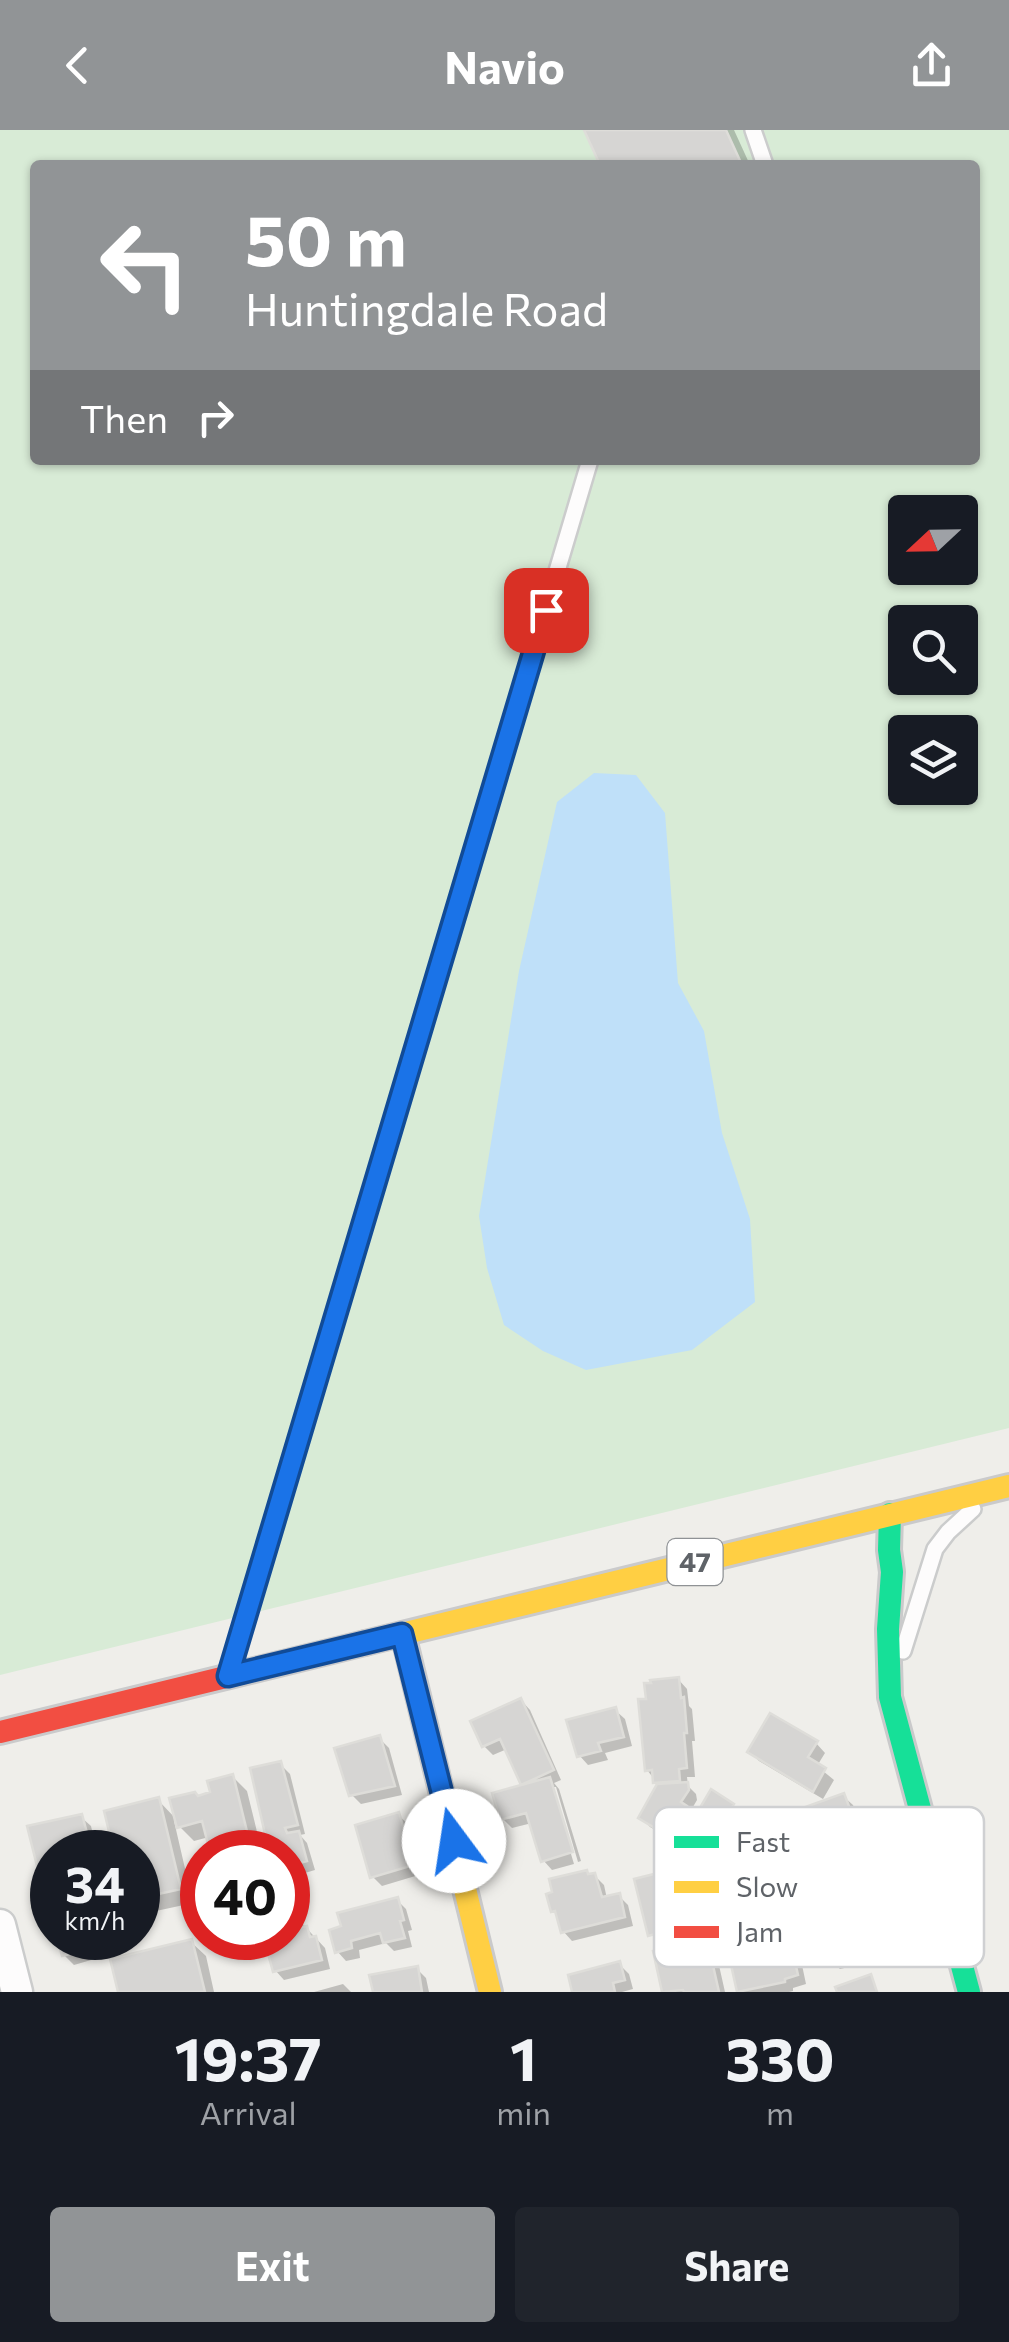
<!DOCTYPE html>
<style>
:root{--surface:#171b24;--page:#20242c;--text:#f1f3f6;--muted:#9ea1a6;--accent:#919496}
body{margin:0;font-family:Commissioner,sans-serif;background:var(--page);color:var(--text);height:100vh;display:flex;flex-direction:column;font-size:38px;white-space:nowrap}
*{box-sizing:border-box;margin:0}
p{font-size:32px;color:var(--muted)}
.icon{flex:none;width:55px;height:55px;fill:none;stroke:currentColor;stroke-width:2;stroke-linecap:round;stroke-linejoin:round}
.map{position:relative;height:1862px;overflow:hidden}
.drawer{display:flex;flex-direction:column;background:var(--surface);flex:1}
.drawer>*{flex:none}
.banner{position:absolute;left:30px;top:30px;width:950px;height:305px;border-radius:10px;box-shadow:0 2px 8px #0004;background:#919496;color:#fff;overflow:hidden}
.needle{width:65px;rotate:248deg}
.buttons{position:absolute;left:888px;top:365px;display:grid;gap:20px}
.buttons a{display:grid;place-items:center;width:90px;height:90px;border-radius:10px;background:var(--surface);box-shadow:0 2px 8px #0004;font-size:50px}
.speed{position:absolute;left:30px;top:1700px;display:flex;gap:20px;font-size:50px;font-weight:700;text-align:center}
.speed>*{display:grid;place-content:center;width:130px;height:130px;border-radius:50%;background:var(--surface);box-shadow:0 2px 8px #0004;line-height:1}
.speed small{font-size:25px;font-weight:400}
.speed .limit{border:15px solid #d22;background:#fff;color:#111}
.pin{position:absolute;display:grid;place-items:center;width:85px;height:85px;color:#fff;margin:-42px;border-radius:20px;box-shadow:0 5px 15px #0006}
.me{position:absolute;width:110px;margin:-55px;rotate:346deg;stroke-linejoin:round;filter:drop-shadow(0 0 8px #0008)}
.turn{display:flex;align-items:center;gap:35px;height:210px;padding:0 50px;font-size:45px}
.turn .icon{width:130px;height:130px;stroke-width:2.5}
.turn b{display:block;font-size:70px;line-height:85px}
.then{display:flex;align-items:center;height:95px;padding:0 50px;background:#0003;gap:20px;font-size:38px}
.eta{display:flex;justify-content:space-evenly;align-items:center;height:170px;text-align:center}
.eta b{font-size:60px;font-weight:700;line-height:70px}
.action{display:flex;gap:20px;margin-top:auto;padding:20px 50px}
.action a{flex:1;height:115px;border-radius:10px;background:var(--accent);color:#fff;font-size:40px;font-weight:700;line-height:115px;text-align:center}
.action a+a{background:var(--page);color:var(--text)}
header{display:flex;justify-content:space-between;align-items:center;height:130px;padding:0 50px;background:var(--accent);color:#fff;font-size:45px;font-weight:700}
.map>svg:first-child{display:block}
.green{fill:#d8ebd6;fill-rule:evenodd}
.water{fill:#bfe0f9}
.shadow{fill:#0003}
.building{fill:#d6d5d3;stroke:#deddd9;stroke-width:2.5}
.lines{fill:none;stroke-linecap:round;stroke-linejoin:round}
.lane-casing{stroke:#cbcccc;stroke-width:20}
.street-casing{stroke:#cbcccc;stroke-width:35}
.fast-casing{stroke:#cacacb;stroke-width:28}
.slow-casing{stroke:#cacacb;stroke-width:28}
.jam-casing{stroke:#cacacb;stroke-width:28}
.lane{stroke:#fdfcfc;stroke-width:15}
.street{stroke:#fdfcfc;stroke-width:30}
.fast{stroke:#16e098;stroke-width:22}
.slow{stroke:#ffcf43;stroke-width:22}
.jam{stroke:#f24e42;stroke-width:22}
.route-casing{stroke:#114b97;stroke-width:25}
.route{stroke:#1a73e8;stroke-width:18}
.labels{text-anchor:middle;stroke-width:10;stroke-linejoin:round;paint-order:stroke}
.shield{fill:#fff;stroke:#8f9295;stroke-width:2.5}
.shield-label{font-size:28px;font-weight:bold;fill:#5f6368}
.key{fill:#fff;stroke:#cfd0d2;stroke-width:2.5}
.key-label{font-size:28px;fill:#5f6368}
</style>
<header><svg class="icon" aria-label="back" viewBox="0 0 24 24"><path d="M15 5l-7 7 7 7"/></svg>Navio<svg class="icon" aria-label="share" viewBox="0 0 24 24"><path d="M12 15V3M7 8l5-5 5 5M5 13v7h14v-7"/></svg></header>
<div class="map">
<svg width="1009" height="1862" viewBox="0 0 1009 1862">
<rect width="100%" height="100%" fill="#efeeea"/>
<path class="green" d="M0,0h1009v1298l-1009,247zM35,35h940v295h-940zM905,382h55v56h-55zM905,492h55v56h-55zM905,602h55v56h-55z"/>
<path class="water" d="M594,643l42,2 29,38 13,170 26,48 18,102 28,86 5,83 -63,48 -106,20 -43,-19 -39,-26 -17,-57 -8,-52 40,-245 38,-169z"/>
<path class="shadow" d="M586,0h148l16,35h-148z
M678,1549l9,10 2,17 3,3 3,32h-3l3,36h-8l1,9 8,8 1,6 -7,12 7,7 36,-14 9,10 -23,39 -21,-12 -11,-10 -7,12 -30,-17 -9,-10 18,-32 -12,-15 2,-69z
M521,1570l9,10 31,70 -7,3 5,6 22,72 -3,1 -22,-75h-5l23,77 -22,6 -9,-10 -11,-37 -20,5 -9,-9 21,-32 -17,-38 -14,6 -9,-9z
M615,1580l10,9 7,27 -27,7 3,7 -20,5 -9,-10z
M379,1608l10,10 13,47 -41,9 -10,-10z
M816,1613l9,10 -8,13 17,14 -11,19 -64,-38 -9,-9z
M280,1634l10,10 15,60 -5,1 7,8 8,27 -27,8v-26h-16l-19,-82z
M233,1647l14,14 15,61h-50l-3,-15 -15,4 -20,-20 19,82 -37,8 -14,-14 -4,-20v-25h-21l-10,-39 51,-13 19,20 20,-21 16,-6z
M843,1666l10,9 23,61 -28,11 -9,-10 -8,-20 -11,4 -9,-9z
M398,1685l10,9 14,50 -40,12 -10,-10z
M81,1687l10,9 6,26h-45v12l-9,2v6l9,-3v9h-3l-9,-9 -10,-41z
M689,1738l9,9 11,42 -1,5 -27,7 2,7 -23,6 -9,-10z
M595,1746l9,9 3,14 12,-3 9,9 5,21 -61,15 -9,-10 -4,-14 -6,-6 37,-34z
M52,1756v27l-6,-25z
M397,1770l9,9 6,21 -4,1 4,16 -18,4 -8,-8 -27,7 1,8 -14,3 -9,-10z
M298,1789l27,29 5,21 -46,11 -9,-10 -3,-32h16v-16z
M868,1790l10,10 3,17 -47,10v5l48,-10 2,7 -44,10 -10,-9z
M758,1797l10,10 3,14 5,-1 7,8 9,-3 10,10 4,19 -13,4v3l-4,1h-49l-13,-57z
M59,1808h50l-15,4 4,16 -24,7 -10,-10z
M191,1812l15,14 8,36h-94z
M706,1812l10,10 9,40h-61l-8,-39z
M619,1834l10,10 4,15 -11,3h-47z
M417,1839l9,9 3,14h-54z
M343,1854l8,8h-37z"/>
<path class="building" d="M584,0h142l16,35h-142z
M584,0h142l16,35h-142z
M679,1547l2,21 3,-1 3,36h-3l3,35 -8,1 1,12 -27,2 -1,-13 -7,1 -7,-72h8l-2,-16h7l-1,-3z
M521,1568l33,72 -33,15 -21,-46 -18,8 -12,-26z
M616,1577l8,30 -26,6 3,8 -24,6 -11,-37z
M770,1583l48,28 -10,16 18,11 -13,24 -66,-40z
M380,1605l15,51 -46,10 -15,-48z
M281,1631l17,64 -13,3 2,5 12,-2 8,30 -19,5v-14h-19l-19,-84z
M233,1644l19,78h-42l-8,-31 -25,7 -8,-30 26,-6 3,4 12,-4 -3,-11z
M550,1647l23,75 -32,10 -15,-49 -26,7 -8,-27z
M688,1652l1,8 -8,12 6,4 -17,31 -32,-19 19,-34z
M711,1659l23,15 -25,43 -24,-14z
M844,1663l24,64 -31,12 -12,-32 -16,6 -12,-33z
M159,1667l22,92 -41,9 -2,-10v-36h-9l-1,-2 -14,2 -10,-41z
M399,1682l15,53 -44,13 -15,-53z
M82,1684l10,38h-40v15l-14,3 -11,-44z
M690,1735l11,43 -2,7 -25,7 1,7 -27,7 -14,-57z
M587,1740l1,4 7,-1 7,24 18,-4 5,24 -64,16 -6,-22 -4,1 -5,-18 6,-2 -3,-13z
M398,1767l6,23 -4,1 5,17 -22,5 -3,-10 -29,8 1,7 -17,5 -6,-23 12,-4 -4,-13z
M299,1787l2,10 6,-1 3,11 6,-1 6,24 -49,12 -7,-26 5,-1 -2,-7h19v-19z
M759,1795l6,25 12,-2 1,8 15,-3 5,22 -13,4v3l-48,10 -13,-59z
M57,1808h30l3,11 -28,7z
M192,1809l13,53h-87l-8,-33z
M707,1809l12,53h-35l-1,-2 -21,2 -9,-41z
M620,1831l5,19 -12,3 2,9h-43l-4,-17z
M418,1836l4,26h-49l-4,-17z
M871,1844l6,18h-40l-2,-5z"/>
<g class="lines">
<defs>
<path id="lane" d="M753,0l12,35
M903,1521l32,-102 13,-17 25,-23
M231,1538l359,-1208"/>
<path id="street" d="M0,1795l17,67"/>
<path id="fast" d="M890,1384l-1,36 3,22 -4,57 2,68 79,295"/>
<path id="slow" d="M403,1504l87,358
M365,1513l644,-157"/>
<path id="jam" d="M0,1602l365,-89"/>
</defs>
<use href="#lane" class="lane-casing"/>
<use href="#street" class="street-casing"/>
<use href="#fast" class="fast-casing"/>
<use href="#slow" class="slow-casing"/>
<use href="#jam" class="jam-casing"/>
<use href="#lane" class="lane"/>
<use href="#street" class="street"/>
<use href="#fast" class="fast"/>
<use href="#slow" class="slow"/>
<use href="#jam" class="jam"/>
</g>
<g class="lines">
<defs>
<path id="route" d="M454,1711l-52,-207 -174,42 318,-1066"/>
</defs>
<use href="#route" class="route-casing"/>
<use href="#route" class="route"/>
</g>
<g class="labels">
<rect class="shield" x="667.5" y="1409" width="55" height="46" rx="8"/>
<g class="shield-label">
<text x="695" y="1442">47</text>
</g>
</g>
<rect x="654" y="1677" width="330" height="160" rx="15" class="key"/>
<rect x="674" y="1706" width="45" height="12" fill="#16e098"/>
<rect x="674" y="1751" width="45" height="12" fill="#ffcf43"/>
<rect x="674" y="1796" width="45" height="12" fill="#f24e42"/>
<g class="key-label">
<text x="736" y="1722">Fast</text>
<text x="736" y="1767">Slow</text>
<text x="736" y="1812">Jam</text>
</g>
</svg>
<div class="buttons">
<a><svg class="needle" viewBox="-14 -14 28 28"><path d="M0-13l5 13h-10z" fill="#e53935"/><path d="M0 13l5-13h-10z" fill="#9ea1a6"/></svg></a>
<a><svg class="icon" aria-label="search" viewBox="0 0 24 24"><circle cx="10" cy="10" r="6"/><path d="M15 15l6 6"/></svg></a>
<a><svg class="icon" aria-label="layers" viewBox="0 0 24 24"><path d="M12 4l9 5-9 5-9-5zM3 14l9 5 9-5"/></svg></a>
</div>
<div class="speed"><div>34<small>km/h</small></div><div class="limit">40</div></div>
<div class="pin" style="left:546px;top:480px;background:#d93025"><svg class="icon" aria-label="arrive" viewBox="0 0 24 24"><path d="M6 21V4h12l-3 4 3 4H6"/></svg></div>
<svg class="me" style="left:454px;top:1711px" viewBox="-20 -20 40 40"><circle r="19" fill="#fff"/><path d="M0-13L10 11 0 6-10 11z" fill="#1a73e8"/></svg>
<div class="banner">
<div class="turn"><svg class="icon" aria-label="left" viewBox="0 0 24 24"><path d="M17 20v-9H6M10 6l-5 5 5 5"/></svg><div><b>50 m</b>Huntingdale Road</div></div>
<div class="then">Then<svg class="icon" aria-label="right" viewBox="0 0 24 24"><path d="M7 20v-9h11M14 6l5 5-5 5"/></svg></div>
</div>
</div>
<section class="drawer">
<div class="eta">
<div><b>19:37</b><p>Arrival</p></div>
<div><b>1</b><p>min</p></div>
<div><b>330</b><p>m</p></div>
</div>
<div class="action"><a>Exit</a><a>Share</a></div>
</section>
